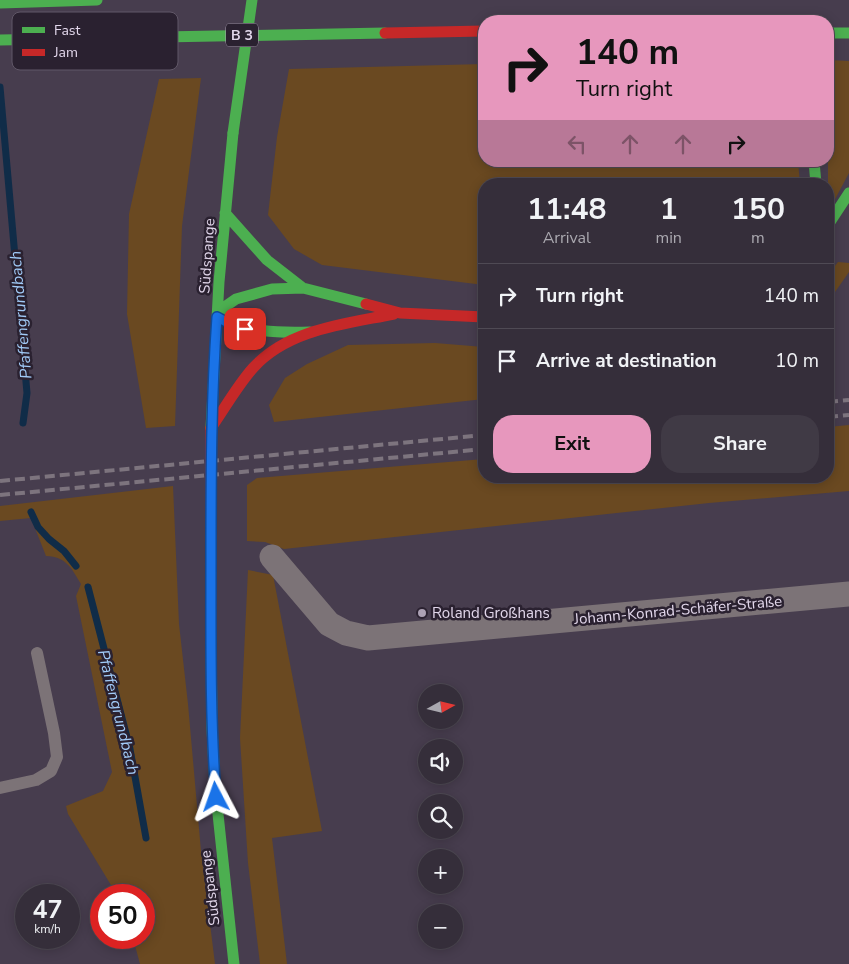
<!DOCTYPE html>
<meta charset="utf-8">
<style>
:root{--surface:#352e3a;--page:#403a45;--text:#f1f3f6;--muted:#aaa8af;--line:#4f4a54;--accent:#e797bd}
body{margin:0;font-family:"Nunito Sans",sans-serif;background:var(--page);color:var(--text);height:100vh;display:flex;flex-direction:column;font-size:19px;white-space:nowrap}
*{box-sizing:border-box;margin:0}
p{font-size:16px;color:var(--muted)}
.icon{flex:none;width:28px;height:28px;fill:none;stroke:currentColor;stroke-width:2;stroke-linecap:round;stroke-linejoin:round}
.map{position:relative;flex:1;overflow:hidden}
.sheet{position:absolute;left:478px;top:178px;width:356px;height:305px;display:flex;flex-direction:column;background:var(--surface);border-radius:20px;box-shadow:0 2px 12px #0003,0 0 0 1px var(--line)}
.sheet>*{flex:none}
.top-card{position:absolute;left:478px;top:15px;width:356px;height:152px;border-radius:20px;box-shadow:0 2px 12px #0003,0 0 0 1px var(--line);background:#e797bd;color:#111;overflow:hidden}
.needle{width:32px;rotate:82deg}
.buttons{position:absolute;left:418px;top:684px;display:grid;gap:10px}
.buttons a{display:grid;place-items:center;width:45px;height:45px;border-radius:50%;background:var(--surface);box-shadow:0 2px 12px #0003,0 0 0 1px var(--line);font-size:25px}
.speed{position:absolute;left:15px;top:884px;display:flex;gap:10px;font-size:25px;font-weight:700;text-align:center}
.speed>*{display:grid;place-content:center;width:65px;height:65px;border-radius:50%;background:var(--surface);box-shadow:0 2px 12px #0003,0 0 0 1px var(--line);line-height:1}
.speed small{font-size:12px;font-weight:400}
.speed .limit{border:8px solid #d22;background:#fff;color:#111}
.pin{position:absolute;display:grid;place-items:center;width:42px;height:42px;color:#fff;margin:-21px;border-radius:10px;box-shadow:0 2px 8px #0006}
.me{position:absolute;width:55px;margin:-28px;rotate:356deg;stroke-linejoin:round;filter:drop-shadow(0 0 4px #0008)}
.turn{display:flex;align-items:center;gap:18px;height:105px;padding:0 15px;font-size:22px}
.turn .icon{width:65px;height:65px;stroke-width:2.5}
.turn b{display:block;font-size:35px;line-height:42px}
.lanes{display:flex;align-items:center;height:48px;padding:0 15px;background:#0003;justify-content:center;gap:25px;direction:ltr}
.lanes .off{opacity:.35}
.eta{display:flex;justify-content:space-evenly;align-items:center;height:85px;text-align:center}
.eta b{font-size:30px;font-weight:700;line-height:35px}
.button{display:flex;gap:10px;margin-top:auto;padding:10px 15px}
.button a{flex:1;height:58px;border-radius:20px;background:var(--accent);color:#111;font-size:20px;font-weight:700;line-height:58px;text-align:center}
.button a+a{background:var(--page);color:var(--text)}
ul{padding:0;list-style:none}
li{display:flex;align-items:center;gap:15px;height:65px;padding:0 15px;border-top:1px solid var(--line)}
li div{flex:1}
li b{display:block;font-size:19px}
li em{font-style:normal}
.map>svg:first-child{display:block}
.green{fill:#6a4921}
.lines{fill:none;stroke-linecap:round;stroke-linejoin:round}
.stream{stroke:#102c48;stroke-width:7}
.lane{stroke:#7c7377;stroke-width:12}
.street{stroke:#7c7377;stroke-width:25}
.fast{stroke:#4caf50;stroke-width:11}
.jam{stroke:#c62828;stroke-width:11}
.rail{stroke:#7d747e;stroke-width:4;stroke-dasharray:10 5;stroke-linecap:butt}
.fast-bridge{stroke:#4caf50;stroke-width:11}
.jam-bridge{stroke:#c62828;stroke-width:11}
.route-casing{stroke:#114b97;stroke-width:12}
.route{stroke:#1a73e8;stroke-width:9}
.poi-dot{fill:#aca1b4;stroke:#2a2130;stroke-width:2}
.labels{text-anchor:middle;stroke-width:5;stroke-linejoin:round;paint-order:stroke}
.shield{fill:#2a2130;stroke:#aba0b3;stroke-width:1}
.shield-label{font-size:14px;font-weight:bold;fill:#e2d7eb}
.street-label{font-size:15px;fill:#e2d7eb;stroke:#2a2130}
.poi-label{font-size:15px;fill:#e2d7eb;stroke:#2a2130;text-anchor:start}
.water-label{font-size:16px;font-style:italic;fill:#a1caf7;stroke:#2a2130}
.key{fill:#2a2130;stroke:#615868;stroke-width:1}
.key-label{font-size:14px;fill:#e2d7eb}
</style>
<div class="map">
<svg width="849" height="964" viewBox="0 0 849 964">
<rect width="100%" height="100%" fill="#473d4e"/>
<path class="green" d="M828,60l21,1v112l-16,30 -5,4z
M484,64v97h314l2,23h-316v101l-162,-20 -28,-16 -26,-34 9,-78 12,-68z
M201,78l-19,148 -7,200 -29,2 -19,-114 2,-100 30,-135z
M838,262l11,1v9l-21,30v-27z
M435,343l49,4v52l-210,23 -5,-17 16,-27 22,-14 41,-19z
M849,425v66l-140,12 -425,46 -19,-7 -18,-1v-56l10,-7 227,-19v17h344v-49z
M173,486l6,138 9,80 13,147 14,113h-75l-7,-26h11v-43h-27l-49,-81 -2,-8 37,-15 9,-19 -36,-176 5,-12c-10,-16 -14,-27 -35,-28l-15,-38 -31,3v-15z
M248,570l25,5 49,256 -50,7 15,126h-27l-12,-101 -8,-125z"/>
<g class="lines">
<path class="stream" d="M0,87l27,306 -4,30
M31,512l7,15 11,12 15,12 12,15
M88,587l42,162 16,89"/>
<path class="lane" d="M0,788l36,-8 15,-9 6,-14 -3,-24 -17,-80"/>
<path class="street" d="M272,557l57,67 17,9 22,5 481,-44"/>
<path class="fast" d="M0,3l97,-3
M828,33h21
M0,40l385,-7
M814,161l2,23
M225,213l42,47 36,28
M828,225l21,-32
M310,332c-35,1 -61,0 -93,-15l9,-11 10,-7 36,-10 31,-1 63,16
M211,428l8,-146 14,-149
M211,634l1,94 3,58 19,178"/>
<path class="jam" d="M385,33l99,-2
M366,304l34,9 84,4
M211,428c14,-20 26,-42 42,-60 35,-39 92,-44 141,-54"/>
<path class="rail" d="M828,402l21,-2
M828,417l21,-2
M0,481l484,-46
M0,495l484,-46"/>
<path class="fast-bridge" d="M233,133l19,-133"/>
<path class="jam-bridge" d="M211,428v206"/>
</g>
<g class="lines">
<defs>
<path id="route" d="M216,797c-6,-79 -5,-159 -5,-238 0,-81 0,-161 6,-242l17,9 11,3"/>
</defs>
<use href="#route" class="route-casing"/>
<use href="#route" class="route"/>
</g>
<circle class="poi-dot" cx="422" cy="613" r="5"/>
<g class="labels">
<rect class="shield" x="226" y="23.5" width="32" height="23" rx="4"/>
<g class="shield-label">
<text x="242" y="40">B 3</text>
</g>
<g class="street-label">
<text transform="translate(207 256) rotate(-86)" y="5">Südspange</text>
<text transform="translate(678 610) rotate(-5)" y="5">Johann-Konrad-Schäfer-Straße</text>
<text transform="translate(210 888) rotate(-97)" y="5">Südspange</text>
</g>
<g class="poi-label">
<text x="432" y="618">Roland Großhans</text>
</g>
<g class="water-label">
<text transform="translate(20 315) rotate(-95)" y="6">Pfaffengrundbach</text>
<text transform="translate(119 712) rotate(76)" y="6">Pfaffengrundbach</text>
</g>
</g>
<rect x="12" y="12" width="166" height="58" rx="8" class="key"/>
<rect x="22" y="27" width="23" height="6" fill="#4caf50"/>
<rect x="22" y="49" width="23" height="7" fill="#c62828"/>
<g class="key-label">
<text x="54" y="35">Fast</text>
<text x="54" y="57">Jam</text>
</g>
</svg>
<div class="buttons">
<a><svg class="needle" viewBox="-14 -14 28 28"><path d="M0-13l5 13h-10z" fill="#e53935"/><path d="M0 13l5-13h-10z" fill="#aaa8af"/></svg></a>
<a><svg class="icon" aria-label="sound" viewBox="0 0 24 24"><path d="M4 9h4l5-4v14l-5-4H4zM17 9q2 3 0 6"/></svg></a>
<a><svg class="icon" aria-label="search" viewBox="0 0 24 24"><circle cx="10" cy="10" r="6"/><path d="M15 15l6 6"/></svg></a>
<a>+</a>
<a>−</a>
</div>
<div class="speed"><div>47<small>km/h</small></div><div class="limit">50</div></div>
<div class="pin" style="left:245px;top:329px;background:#d93025"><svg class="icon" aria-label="arrive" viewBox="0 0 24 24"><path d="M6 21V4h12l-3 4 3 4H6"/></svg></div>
<svg class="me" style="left:216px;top:797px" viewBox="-20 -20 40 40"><path d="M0-17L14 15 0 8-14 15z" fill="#1a73e8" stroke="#fff" stroke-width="4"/></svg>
<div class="top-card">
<div class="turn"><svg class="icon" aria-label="right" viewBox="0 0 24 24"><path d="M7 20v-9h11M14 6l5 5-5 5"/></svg><div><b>140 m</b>Turn right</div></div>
<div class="lanes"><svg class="icon off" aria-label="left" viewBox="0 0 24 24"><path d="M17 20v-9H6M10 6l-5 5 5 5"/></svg><svg class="icon off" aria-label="ahead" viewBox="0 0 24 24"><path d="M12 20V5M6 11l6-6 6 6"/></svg><svg class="icon off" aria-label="ahead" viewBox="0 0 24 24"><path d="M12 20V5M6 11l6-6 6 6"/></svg><svg class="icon" aria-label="right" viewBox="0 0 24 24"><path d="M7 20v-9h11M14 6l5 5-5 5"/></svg></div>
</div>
<section class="sheet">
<div class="eta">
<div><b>11:48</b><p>Arrival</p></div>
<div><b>1</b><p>min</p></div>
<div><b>150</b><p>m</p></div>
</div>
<ul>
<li><svg class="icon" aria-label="right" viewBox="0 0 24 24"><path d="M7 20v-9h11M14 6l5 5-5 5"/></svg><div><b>Turn right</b></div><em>140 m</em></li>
<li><svg class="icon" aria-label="arrive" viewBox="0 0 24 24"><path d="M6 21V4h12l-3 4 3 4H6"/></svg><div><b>Arrive at destination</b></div><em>10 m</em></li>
</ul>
<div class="button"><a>Exit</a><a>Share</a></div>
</section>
</div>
